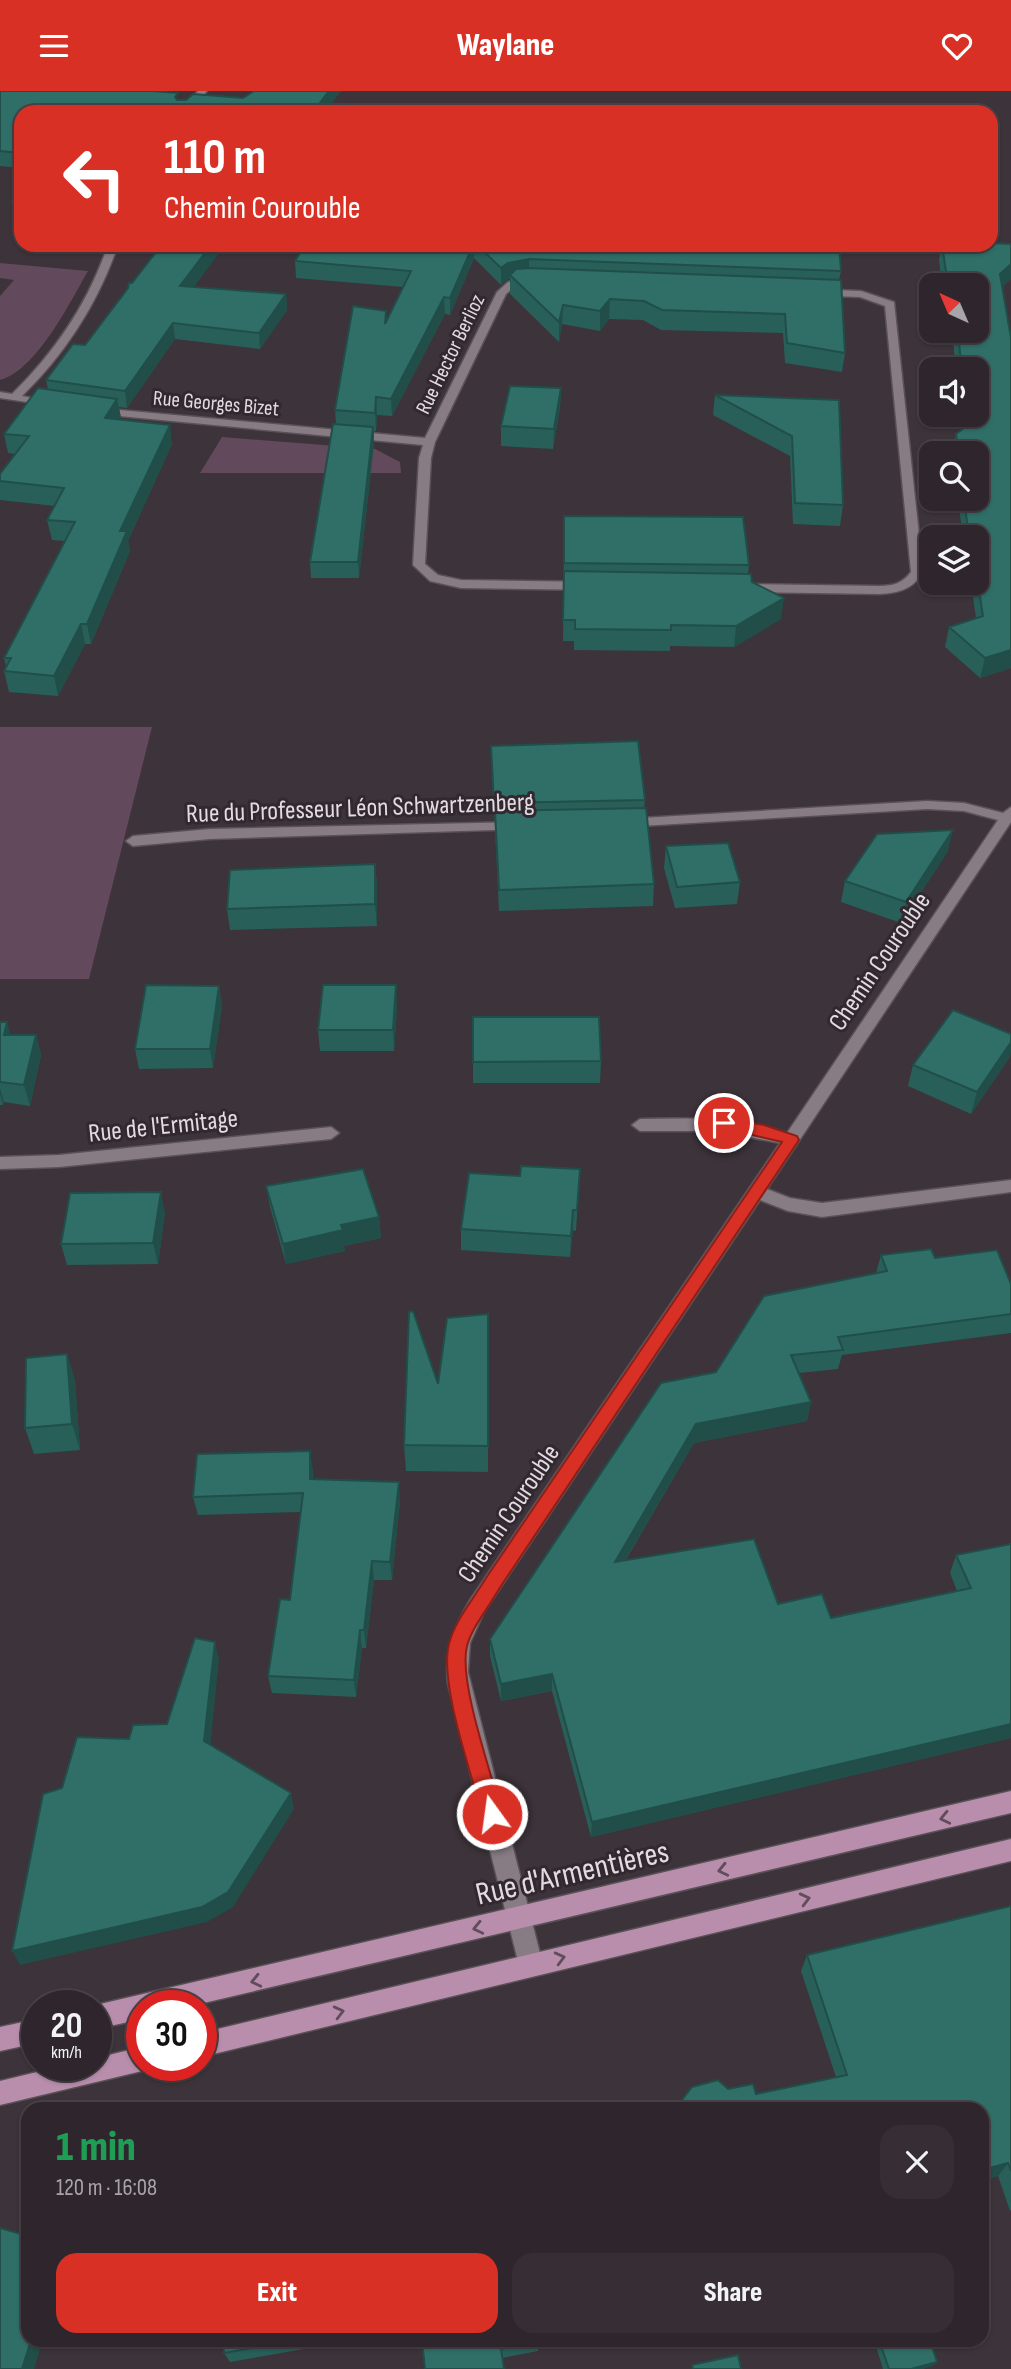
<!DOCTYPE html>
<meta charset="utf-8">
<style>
:root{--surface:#2e262c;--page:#362e34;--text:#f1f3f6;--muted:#a7a5a9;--line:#494348;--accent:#d93025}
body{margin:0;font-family:"Sofia Sans Condensed",sans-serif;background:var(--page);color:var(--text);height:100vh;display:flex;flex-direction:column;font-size:26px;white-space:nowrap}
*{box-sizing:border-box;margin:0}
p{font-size:23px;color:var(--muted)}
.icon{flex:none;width:38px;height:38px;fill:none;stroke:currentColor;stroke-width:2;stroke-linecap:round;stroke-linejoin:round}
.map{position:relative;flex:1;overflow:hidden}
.drawer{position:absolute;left:21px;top:2011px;width:968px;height:245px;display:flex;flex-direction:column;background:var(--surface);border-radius:21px;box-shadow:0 2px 5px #0004,0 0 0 2px var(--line)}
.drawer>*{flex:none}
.hud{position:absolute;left:14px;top:14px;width:984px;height:147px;border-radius:21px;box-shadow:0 2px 5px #0004,0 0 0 2px var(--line);background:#d93025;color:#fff;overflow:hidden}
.needle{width:46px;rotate:316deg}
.tools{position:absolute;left:919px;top:182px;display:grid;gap:14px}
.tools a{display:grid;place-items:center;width:70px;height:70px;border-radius:14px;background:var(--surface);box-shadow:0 2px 5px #0004,0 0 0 2px var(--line);font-size:35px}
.speed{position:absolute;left:21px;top:1899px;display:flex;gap:14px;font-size:35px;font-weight:700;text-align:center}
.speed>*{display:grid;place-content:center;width:91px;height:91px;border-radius:50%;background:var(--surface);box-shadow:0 2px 5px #0004,0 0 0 2px var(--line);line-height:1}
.speed small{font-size:18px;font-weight:400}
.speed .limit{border:10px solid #d22;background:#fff;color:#111}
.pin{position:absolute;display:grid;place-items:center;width:60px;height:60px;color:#fff;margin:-30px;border:4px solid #fff;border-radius:50%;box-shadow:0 2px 7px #0007}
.me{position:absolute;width:77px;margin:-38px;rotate:346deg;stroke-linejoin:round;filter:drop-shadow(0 0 5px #0008)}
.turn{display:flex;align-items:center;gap:24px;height:147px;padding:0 35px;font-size:32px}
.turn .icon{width:91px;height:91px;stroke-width:2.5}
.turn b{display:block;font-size:49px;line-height:60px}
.round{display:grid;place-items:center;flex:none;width:74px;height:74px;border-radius:21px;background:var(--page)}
.head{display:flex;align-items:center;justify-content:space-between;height:119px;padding:0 35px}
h1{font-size:42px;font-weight:800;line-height:52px;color:#1e9e55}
.primary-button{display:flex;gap:14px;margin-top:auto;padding:14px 35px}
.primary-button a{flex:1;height:80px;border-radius:21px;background:var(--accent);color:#fff;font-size:28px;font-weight:800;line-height:80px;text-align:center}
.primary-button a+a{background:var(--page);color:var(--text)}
header{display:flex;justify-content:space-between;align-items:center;height:91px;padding:0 35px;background:var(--accent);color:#fff;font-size:32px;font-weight:800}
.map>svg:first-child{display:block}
.green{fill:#62495b}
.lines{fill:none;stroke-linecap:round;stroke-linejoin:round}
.minor-casing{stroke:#595156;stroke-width:3}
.major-casing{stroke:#595156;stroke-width:3}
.minor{fill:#877c84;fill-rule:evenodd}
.major{fill:#b98ead;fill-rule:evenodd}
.wall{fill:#285f59}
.shaded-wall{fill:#214e49}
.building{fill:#2f6f68;stroke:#214e49;stroke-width:2}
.oneway{stroke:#614c5c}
.route{fill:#d93025;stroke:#8d1f18;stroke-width:2}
.labels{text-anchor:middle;stroke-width:6;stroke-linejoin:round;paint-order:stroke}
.far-street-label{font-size:21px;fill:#e2dce0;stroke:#322930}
.street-label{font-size:26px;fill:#e2dce0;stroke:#322930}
.near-street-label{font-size:32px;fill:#e2dce0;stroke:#322930}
</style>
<header><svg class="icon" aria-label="menu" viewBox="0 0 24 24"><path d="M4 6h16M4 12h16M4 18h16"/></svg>Waylane<svg class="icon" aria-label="heart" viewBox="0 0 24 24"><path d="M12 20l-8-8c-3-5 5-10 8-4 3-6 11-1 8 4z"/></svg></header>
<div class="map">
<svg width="1011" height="2278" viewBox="0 0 1011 2278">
<rect width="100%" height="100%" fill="#3d333a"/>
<path class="green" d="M0,172l88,8c-18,31 -51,99 -88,109v-84l14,-16 -14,-2z
M222,346l153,12 25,13 1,11h-201z
M0,636h152l-63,252h-89z"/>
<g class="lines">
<defs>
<path id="minor" d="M198,0h9l-19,21h-9z
M108,154h10c-20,58 -52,108 -96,151l32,6v4l-54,-8v-6l12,2c44,-43 76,-91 96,-149z
M529,187l332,13 33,11 29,270c-10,17 -24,21 -43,22l-419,-6 -31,-7 -17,-16 6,-107 4,-13 -325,-31 -5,-3 5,-3 327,30 72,-146 11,-10zM529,193l331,13 25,9 26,266c-8,11 -18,14 -31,14l-419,-6 -23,-5 -13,-11 6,-106 4,-16 71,-148 9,-8z
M927,710l37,2 39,10 8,-6v15l-244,367 23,9 32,5 189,-23v12l-189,25 -34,-6 -28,-11 -276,412 -14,31 -2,29 75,293 -4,8 -8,4 -8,-4 -4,-8 -71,-281c-4,-33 6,-56 22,-84l310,-457 -63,-12h-77l-8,-6 8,-6c50,-1 99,-2 147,14l211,-313 -34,-9 -37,-2 -303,18 -7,-4 7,-4z
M519,731l7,4 -2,3 -314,10 -77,7 -7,-5 7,-5 77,-7z
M331,1036l8,6 -8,6 -272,28 -59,2v-12l59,-2z"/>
<path id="major" d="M1011,1700v22l-816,192h-53v14l-46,10v-24z
M1011,1748v22l-810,196v-24z
M37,1928v24l-37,8v-24z
M142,1956v18h10l-10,6 -142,34v-24l66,-16h30v-7z"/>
</defs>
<use href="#minor" class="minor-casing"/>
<use href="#major" class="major-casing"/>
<use href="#minor" class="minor"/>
<use href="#major" class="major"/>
</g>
<path class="wall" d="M0,0l178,9 65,-2 11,-7h87l-16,21h-304v56l-21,-2z
M21,100v26l-6,-1 -3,-15z
M225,154l-32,42 93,7 1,16 -27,39 -85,-10 -48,69 -8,-1 2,11 -1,2 52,24 -44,97 2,10 -39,93h-6l-27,52 -49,-4 -5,-21 2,-4 -2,-9 61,-117 -13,-1 -5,-20 8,-14 -55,-6v-26l15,-20 -7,-1 -4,-19 44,-45 -2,-9 39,-35 69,-91 -1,-8z
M305,154h534l2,26 -2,9 6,73 -3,19 -57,-9 -2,-30 -122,-3 -18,-10 -34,-1 -9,12 -38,-7 -3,18 -49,-48v-15h-2l-7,6 -27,-27 -24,57 -5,-1 -53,102 -15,-1 -1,16h-2v12l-15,135h-48l-1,-16 26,-138 -1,-14 52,-90 16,-33 -107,-9 -1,-17z
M941,154h49l21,34 -9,8 9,381 -31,10 -35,-31 4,-20 27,-9 -5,-35h5v-46h-13l-5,-38h18v-46h-24l4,-19 12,-10 -1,-9h9v-46h-20l-4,-38h24v-46h-34l-3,-25z
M561,297l-1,20 -7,41 -52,-3v-20z
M715,304l124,5 4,105 -3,21 -47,-2 -3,-68 -77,-41z
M564,425l185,49 -1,9 4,8 29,37 -47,28 -64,-1v5l-96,-1v-9h-11z
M491,655l154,54 -1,8 10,76 -1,22 -154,5z
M666,755l74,36 -3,22 -62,4 -11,-40z
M948,760l-47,72 -60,-21 4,-21z
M375,773l2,21v41l-147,4 -3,-21z
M219,895l3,20 -9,62 -74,1 -4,-20z
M397,916l-3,44h-74l-2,-21z
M0,931l11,13h25l5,20 -11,51 -26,-4 -1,3h-3z
M1010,966l-39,57 -63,-28 5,-21z
M601,970l-1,22h-127v-21z
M580,1078l-4,62 -3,-1 -3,27 -109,-7v-21l59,-53z
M266,1095l113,31 2,21 -37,8 1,5 -59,13 -16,-57z
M165,1121l-7,52 -91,1 -6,-21z
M881,1164l54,3 76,26v49l-169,22 -4,14 -39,4 12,29 -4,19 -113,22 -69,118 153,43 53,14 126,-27 -7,-18 6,-18 55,-11v194l-420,99 -39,-146 -51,10 -11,-45v-17l226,-267 160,-99z
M488,1223v158l-82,-1 -2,-26 34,-61z
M67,1263l8,27 5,69 -46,4 -9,-26z
M313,1379v9l87,22 -8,79h-18l-8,68h-4l-6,49 -84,-4 -4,-17 22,-76 11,-88 -103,3 -5,-18z
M1011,1815v304l-1,1 -12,-35 -16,4v-71h-307l53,-20 28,5 80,-17 -35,-106 6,-16z
M223,2249h132l-125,22 -6,-9z
M422,2249l116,2v9l-36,7z
M874,2249h56l7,22 -5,4 -10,3h-39z"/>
<path class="shaded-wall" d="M329,0h12l-16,21h-12z
M211,154h14l-43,58 -2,-17z
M473,154h1v13l-24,57v-17z
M529,168v16h-19v4h-2l-7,6v-17l7,-5z
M1011,173v15l-15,13 4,-18z
M286,203l1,16 -27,39 -1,-16z
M444,206l1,17 -53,102 -1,-17z
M610,208l-1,20 -9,12v-20z
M563,214l-1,19 -3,18v-20z
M173,232l2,16 -48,69 -2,-17z
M561,297l-1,20 -7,41 1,-20z
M376,306l1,18 -1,16 -1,-18z
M117,308l4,19 -13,20 -3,-20z
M170,334l2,19 -44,97 2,10 -39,93 -4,-20 33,-93z
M373,336l1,16 -15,135 -1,-16z
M784,507l-3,21 -47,28 2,-21z
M81,533l4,20 -27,52 -4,-20z
M1011,559v18l-31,10 5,-20z
M953,739l-5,21 -47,72 5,-21z
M375,773l2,21v41l-2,-22z
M396,894l1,22 -3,44 -1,-21z
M219,895l3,20 -9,62 -3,-19z
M7,931l6,21 -9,-8z
M36,944l5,20 -11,51 -6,-21z
M1011,951v10l-1,5 -39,57 6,-22z
M0,997l4,14 -1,3 -3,-11z
M161,1101l4,20 -7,52 -5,-21z
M573,1119v20l-3,27 1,-21z
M379,1126l2,21 -37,8 1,5 -59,13 -3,-20 58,-19z
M67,1263l8,27 5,69 -8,-26z
M811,1311l-4,19 -113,22 -81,137 2,-18 81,-138z
M310,1360l3,19 -1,27 -2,-18z
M399,1391l1,19 -8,79 -2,-18z
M372,1470l2,19 -8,68 -2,-18z
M360,1539l2,18 -6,49 -2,-17z
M215,1551l4,18 -10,98 -5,-17z
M552,1583v17l-51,10v-17z
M1011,1633v14l-420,99 1,-15z
M291,1702l3,16 -61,98 -26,15 -187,43 -8,-14z
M1008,2072l-10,13 -16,4v-10z
M31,2249h12l-9,29h-12z
M937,2271l-5,4 -10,3h-11z"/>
<path class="building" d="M0,0h152l26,2 -3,4 2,3h9l7,-6 50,4 11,-7h75l-16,21h-292v41l-21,-2z
M21,100v11l-9,-1z
M990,152l21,1v20l-11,10 11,64v312l-26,8 -36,-31 34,-11 -7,-45v-34h-7l-5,-38h12v-46h-17l-3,-19 18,-14 -1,-5h3v-46h-9l-1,-6h-5l-3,-32h18v-46h-28l-6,-40h48z
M154,154h57l-31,41 106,8 -27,39 -86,-10 -48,68 -79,-11 27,-36 12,1 43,-57 1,-5h3l28,-36 -7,-1z
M305,154h168l-23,53 -6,-1 -53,102 -15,-2 -1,16 -40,-3 18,-104 33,5 -1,13 26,-53 -116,-10z
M477,154h362l2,26 -312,-12 -21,4 -7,5z
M529,177l312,12 4,73 -58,-10 -2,-29 -123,-4 -18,-9 -34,-2 -10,12 -37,-6 -4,17 -49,-47 6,-6z
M510,295l51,2 -7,41 -53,-3z
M38,297l79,11 -12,19 65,7 -50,106h7l-40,93h-6l-27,52 -50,-5 7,-13h-7l71,-136 -28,-2 17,-32 -64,-7v-7l29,-38 -25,-2z
M715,304l124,5 4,105 -48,-2 -3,-67z
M333,333l40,3 -15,135h-48z
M564,425l179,1 6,48 -185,-2z
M564,480l187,3 1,8 32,16 -48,28 -65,-1v5l-96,-1v-9h-12z
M638,650l7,59 -151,3 -3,-57z
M646,717l8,76 -155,6 -4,-79z
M953,739l-47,72 -61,-21 32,-47z
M728,752l12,39 -63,5 -11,-41z
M375,773v40l-148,5 3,-39z
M146,894l73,1 -9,63h-75z
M323,894h73l-3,45h-75z
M953,919l58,24v8l-34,50 -64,-27z
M473,926h126l2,44 -128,1z
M0,931h7l-3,13h32l-12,50 -24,-3z
M521,1075l59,3 -3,41h-4l-2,26 -110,-7 8,-56 51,3z
M363,1078l16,48 -38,8 2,5 -60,14 -17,-58z
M161,1101l-8,51 -92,1 9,-51z
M931,1158l4,9 62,-8 14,34v30l-173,23 5,13 -52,5 20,47 -115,22 -81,138 139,-23 24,65 44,-10 9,24 140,-30 -15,-33 55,-11v180l-419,98 -40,-148 -51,10 -11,-45 171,-256 55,-11 48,-76 123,-25 -6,-16z
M413,1220l25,73 9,-66 41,-4v132l-84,-1 5,-133z
M67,1263l5,70 -47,4 1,-70z
M310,1360v28l89,3 -9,80 -18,-1 -8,69h-4l-6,50 -86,-4 12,-77 10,1 13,-107 -110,4 4,-43z
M195,1547l20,4 -11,99 87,52 -63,99 -26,15 -190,44 31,-157 19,-6 15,-51 52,2 4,-14 34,-1z
M1011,1815v265l-3,-8 -26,7v-61h-307l17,-22 26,-7 10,9 25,-5 3,10 91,-19 -40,-120z
M612,2011l2,7h-38z
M0,2137l28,8v104h3l-9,29h-22z
M223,2249h74l-73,13z
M422,2249h116v2l-37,7 3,20h-79z
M879,2249h51l7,22 -26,7h-22z
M738,2264l3,14h-48l-1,-4z"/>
<defs><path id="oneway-chevron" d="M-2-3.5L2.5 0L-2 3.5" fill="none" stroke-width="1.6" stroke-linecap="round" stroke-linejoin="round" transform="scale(1.75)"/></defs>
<g class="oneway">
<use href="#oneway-chevron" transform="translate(945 1727) rotate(167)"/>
<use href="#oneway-chevron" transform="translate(723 1779) rotate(167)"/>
<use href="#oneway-chevron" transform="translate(805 1808) rotate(-14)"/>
<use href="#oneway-chevron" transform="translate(478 1837) rotate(167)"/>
<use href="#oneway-chevron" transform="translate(560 1867) rotate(-14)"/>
<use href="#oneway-chevron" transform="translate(256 1890) rotate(167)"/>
<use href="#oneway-chevron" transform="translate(339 1921) rotate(-14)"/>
</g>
<path class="route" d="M724,1027l40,7 33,11 2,4 -300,449c-10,18 -27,38 -32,57 -9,35 25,129 35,168l-3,7 -7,3 -7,-3 -3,-7c-11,-42 -43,-131 -33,-170 5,-22 25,-46 37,-66l296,-436 -64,-15 -2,-4z"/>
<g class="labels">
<g class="far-street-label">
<text transform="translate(450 263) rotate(-64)" y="7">Rue Hector Berlioz</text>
<text transform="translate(216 312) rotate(5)" y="7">Rue Georges Bizet</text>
</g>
<g class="street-label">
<text transform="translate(360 716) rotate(-2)" y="9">Rue du Professeur Léon Schwartzenberg</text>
<text transform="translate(879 870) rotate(-56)" y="9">Chemin Courouble</text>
<text transform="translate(163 1034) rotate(-6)" y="9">Rue de l'Ermitage</text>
<text transform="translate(508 1422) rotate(-56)" y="9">Chemin Courouble</text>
</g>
<g class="near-street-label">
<text transform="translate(572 1781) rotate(-13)" y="11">Rue d'Armentières</text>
</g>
</g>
</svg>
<div class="tools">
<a><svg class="needle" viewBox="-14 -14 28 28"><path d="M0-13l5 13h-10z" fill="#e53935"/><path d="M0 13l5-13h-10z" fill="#a7a5a9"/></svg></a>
<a><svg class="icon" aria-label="sound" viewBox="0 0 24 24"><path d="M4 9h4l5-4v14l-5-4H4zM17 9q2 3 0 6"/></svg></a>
<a><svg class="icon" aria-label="search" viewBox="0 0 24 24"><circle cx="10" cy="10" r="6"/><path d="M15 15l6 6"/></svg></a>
<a><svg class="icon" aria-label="layers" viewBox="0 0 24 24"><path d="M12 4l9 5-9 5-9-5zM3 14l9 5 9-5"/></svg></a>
</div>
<div class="speed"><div>20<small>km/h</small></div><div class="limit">30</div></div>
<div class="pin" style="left:724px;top:1032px;background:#d93025"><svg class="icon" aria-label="arrive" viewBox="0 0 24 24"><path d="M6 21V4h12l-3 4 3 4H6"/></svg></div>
<svg class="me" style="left:492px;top:1723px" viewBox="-20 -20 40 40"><circle r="17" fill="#d93025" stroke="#fff" stroke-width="3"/><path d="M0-11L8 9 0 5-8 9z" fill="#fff"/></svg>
<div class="hud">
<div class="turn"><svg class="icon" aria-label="left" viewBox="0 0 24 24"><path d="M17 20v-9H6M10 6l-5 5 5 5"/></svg><div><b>110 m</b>Chemin Courouble</div></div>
</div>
<section class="drawer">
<div class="head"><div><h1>1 min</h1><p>120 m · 16:08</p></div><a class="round"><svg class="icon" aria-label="close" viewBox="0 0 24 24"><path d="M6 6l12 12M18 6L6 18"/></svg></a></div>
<div class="primary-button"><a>Exit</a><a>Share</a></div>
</section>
</div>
